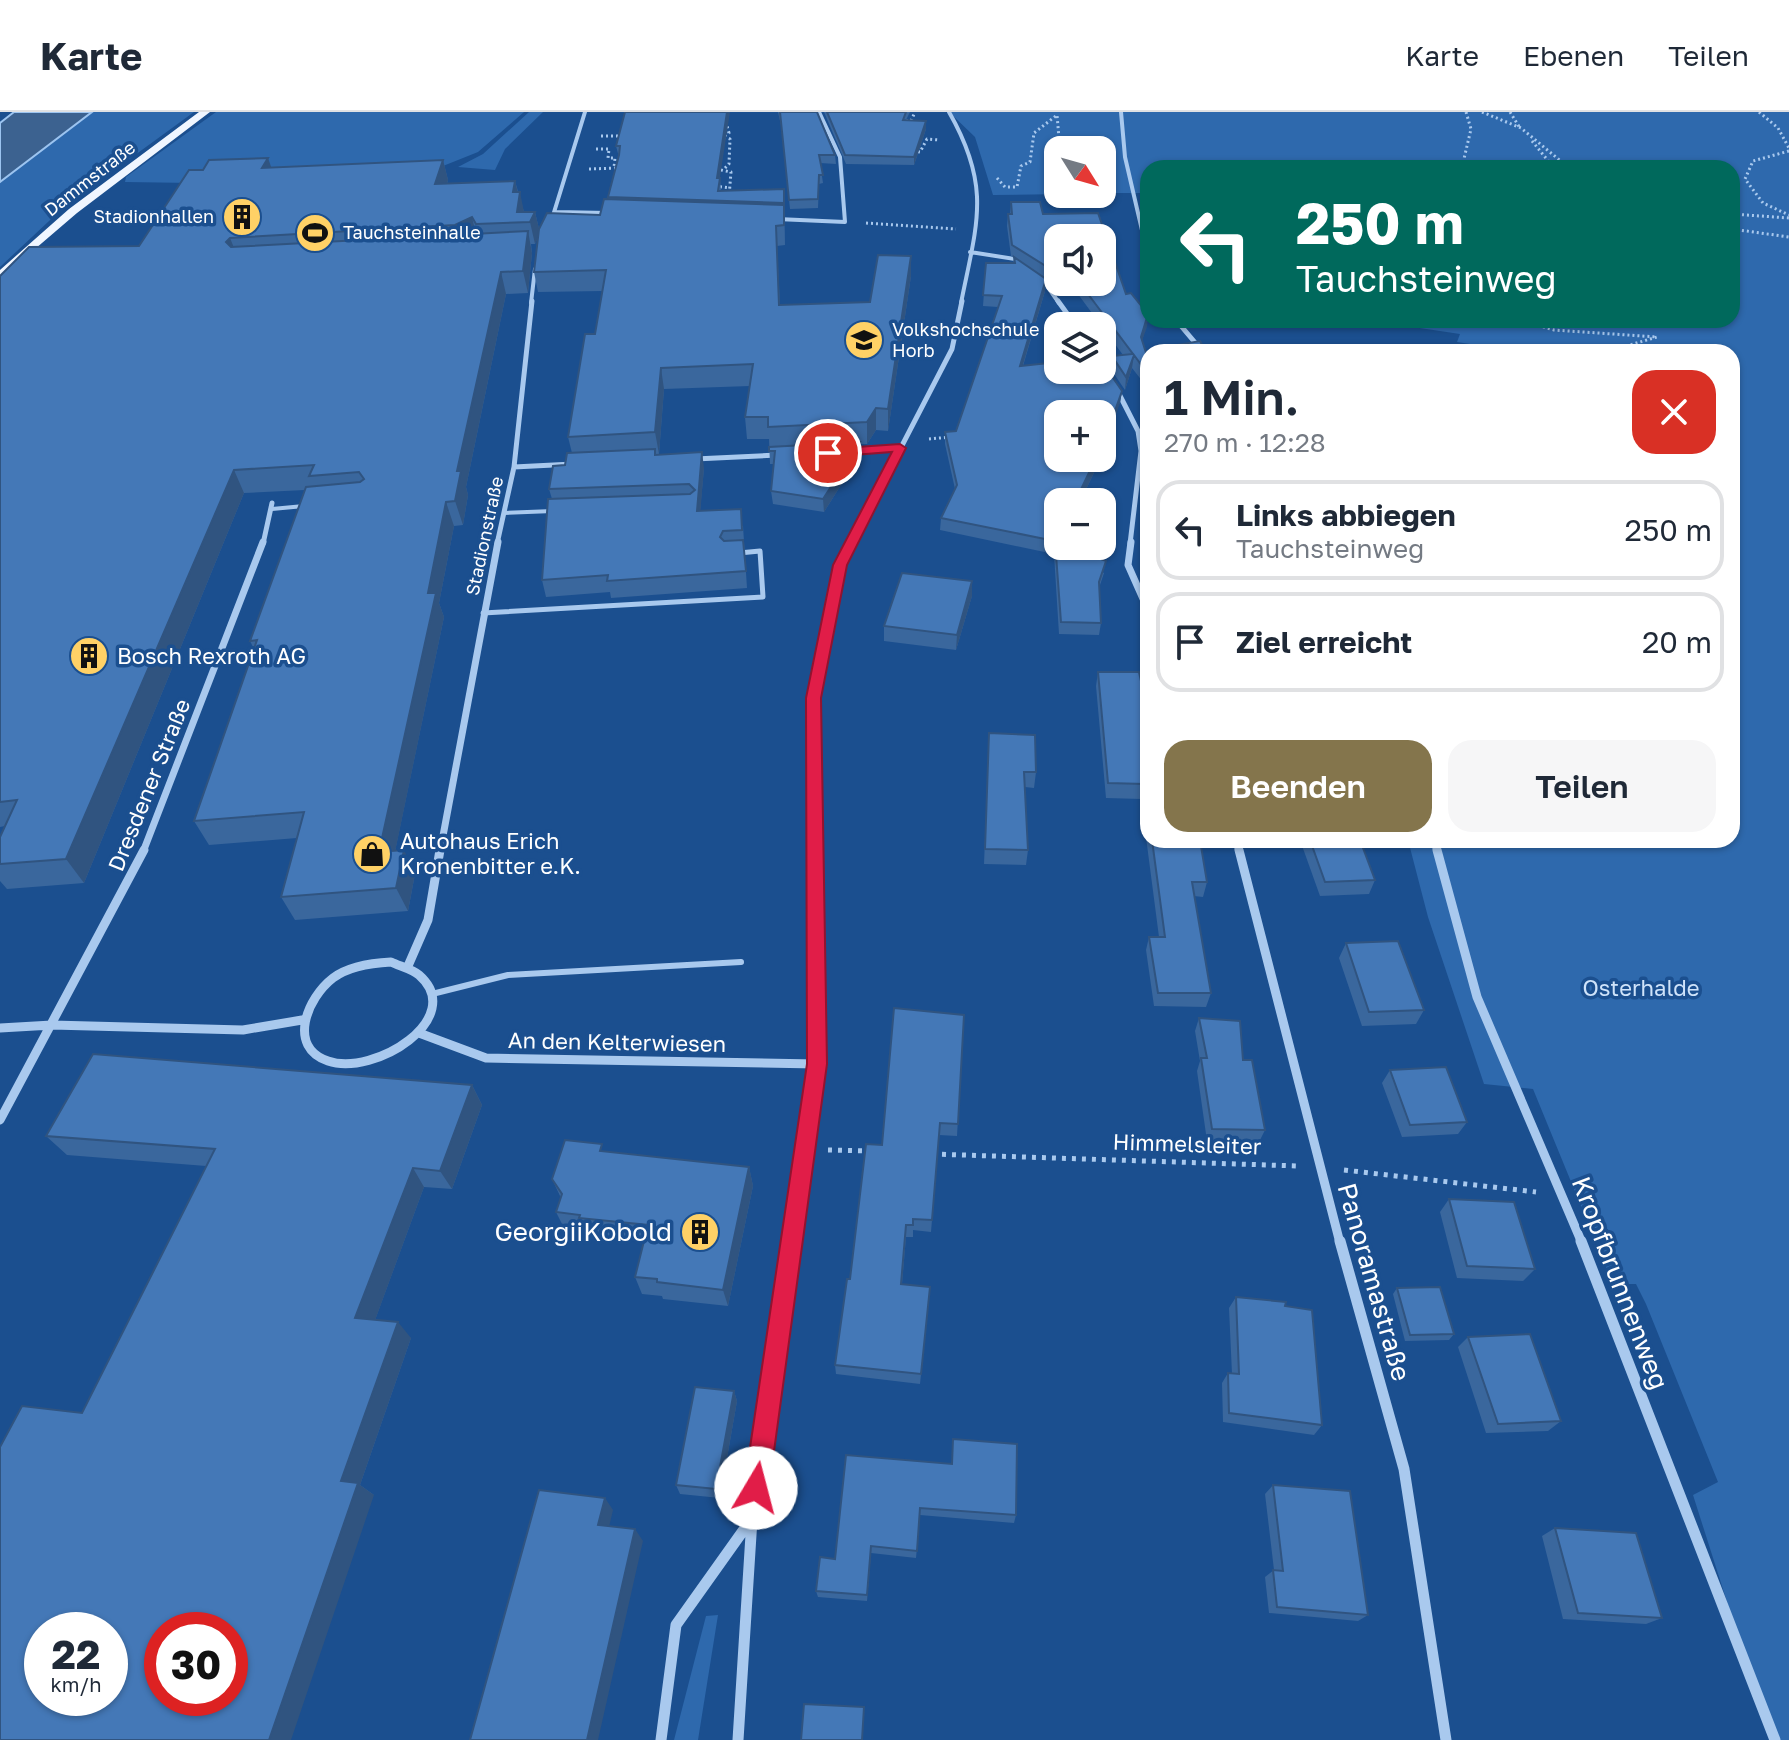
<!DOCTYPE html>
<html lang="de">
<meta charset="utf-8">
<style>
:root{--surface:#fff;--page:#f6f6f7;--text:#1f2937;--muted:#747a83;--line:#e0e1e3;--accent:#84754c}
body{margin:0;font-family:"Golos Text",sans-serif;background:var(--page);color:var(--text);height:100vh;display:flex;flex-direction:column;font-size:30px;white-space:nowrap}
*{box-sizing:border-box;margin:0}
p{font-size:26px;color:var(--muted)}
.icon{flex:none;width:44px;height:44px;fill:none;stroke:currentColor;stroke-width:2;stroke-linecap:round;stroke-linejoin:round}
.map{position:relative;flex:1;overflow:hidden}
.side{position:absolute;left:1140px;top:232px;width:600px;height:504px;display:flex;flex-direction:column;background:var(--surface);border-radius:24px;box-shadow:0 2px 6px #0004}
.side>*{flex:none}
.banner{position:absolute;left:1140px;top:48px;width:600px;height:168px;border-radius:24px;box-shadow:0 2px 6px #0004;background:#00695c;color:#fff;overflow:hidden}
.needle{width:52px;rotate:127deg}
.tools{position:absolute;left:1044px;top:24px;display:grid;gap:16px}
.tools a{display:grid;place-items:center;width:72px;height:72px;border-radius:16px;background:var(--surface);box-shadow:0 2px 6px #0004;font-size:40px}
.speed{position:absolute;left:24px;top:1500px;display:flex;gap:16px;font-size:40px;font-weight:700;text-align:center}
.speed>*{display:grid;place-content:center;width:104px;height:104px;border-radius:50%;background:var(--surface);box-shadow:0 2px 6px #0004;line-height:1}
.speed small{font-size:20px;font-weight:400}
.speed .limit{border:12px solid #d22;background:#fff;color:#111}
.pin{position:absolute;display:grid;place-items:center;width:68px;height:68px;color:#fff;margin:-34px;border:4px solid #fff;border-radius:50%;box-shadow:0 2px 8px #0007}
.me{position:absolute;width:88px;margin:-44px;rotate:8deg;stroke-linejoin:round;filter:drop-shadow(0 0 6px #0008)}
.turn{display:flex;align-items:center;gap:28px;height:168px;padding:0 24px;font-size:36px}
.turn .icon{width:104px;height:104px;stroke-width:2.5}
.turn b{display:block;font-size:56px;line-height:68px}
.round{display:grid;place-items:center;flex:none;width:84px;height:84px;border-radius:24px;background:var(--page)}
.summary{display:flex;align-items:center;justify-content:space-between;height:136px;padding:0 24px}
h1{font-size:48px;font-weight:600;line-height:60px}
.action{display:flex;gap:16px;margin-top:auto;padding:16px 24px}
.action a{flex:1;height:92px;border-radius:24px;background:var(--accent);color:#fff;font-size:32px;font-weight:600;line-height:92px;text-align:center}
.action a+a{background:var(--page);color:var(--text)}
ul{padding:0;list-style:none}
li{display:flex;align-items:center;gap:24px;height:100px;margin:0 16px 12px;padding:0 8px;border:4px solid var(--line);border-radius:24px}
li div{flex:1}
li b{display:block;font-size:30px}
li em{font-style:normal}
header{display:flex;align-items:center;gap:48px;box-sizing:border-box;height:112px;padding:0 40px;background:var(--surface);border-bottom:2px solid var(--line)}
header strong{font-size:38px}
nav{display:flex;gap:44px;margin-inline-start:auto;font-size:28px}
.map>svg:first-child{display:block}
.green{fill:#2e69ad}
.water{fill:#3c6290;stroke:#9cc4f0;stroke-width:2}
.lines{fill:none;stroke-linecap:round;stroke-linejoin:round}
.path-far1{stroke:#a9c9ee;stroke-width:3;stroke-dasharray:2 3;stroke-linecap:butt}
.path{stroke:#a9c9ee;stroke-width:5;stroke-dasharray:4 6;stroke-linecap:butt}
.lane-far2{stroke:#a9c9ee;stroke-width:4}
.lane-far1{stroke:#a9c9ee;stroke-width:5}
.lane{stroke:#a9c9ee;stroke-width:6}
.street-far4{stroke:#a9c9ee;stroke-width:4}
.street-far3{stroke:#a9c9ee;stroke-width:5}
.street-far2{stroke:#a9c9ee;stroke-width:7}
.street-far1{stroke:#a9c9ee;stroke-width:9}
.street{stroke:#a9c9ee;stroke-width:11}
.primary{fill:#f0f6ff;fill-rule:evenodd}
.wall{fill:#3a679d}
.shaded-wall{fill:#305480}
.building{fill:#4478b7;stroke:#305480;stroke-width:2;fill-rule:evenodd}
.route{fill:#e11d48;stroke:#92132f;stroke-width:2}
.labels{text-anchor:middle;stroke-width:7;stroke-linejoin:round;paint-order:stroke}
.far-street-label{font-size:18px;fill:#fff;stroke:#1b4f8f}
.far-poi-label{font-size:18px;fill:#fff;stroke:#1b4f8f;text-anchor:start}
.poi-label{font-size:22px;fill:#fff;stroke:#1b4f8f;text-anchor:start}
.street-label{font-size:22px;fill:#fff;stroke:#1b4f8f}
.park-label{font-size:22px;fill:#cfe3fa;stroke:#1b4f8f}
.near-poi-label{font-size:26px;fill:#fff;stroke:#1b4f8f;text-anchor:end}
.near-street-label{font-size:26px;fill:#fff;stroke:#1b4f8f}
</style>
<header>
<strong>Karte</strong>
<nav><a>Karte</a><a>Ebenen</a><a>Teilen</a></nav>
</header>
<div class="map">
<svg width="1789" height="1628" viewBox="0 0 1789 1628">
<rect width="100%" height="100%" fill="#1b4f8f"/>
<path class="green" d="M92,0h102l-129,94 -65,61v-85z
M216,0h308l-46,40 -40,16 -245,15 -68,-1 1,-5z
M529,0h14l-38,37 -10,21 -37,-3 25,-13z
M949,0h840v1628h-18l-78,-245 25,-13 -72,-178 -10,-20h-23l-80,-195 -49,-5 -56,-167 -20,-77h324v-488h-231l1,-3 -45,-7 3,-8 -94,-14h366v-152h-584v25h-46v-43h-44v44h6l-71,1 -18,-58z
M718,1503l-20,125h-24l32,-124z"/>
<path class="water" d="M14,0h78l-92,70v-59z"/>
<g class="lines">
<path class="path-far1" d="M723,0l6,21 -6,4 7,2 -1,25 -5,5
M1466,0l5,17 -8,34 3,5
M1482,0l39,16 48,40
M1510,0l10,16
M1759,0l19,16 11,20
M906,9h5l4,-9
M601,24h22
M1532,29l22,27
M596,37h13l-1,9h7l-1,10
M913,39l7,1 7,-13 12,1
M1789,39l-36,10 -8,18 18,24 26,12
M1386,56h4
M589,57l30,-1
M716,57l15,3 -2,25
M997,66l8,9h12l4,-21 9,-4 4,-29 23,-18 3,35
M715,74l15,2
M1082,82l31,2
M1732,102l57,4
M866,111l90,6
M1732,117l57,8
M1519,208l35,10 103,7 -51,15
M929,327l22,-2"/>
<path class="path" d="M828,1038l42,1
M932,1042l366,12
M1344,1058l192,22"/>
<path class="lane-far2" d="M272,397l32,-3
M504,401l49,-2"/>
<path class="lane-far1" d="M483,501l280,-16 -3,-46 -21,2"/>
<path class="lane" d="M432,882l76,-19 233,-13"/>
<path class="street-far4" d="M949,0c43,75 28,111 12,191
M1121,0l4,45 23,99
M556,100l51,1
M777,107l68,3 -5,-65 -21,-45
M551,110l34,-110
M970,140l51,8
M1036,158l23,33
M531,191l4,-34"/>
<path class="street-far3" d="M1058,189l18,25
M1176,208l27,32
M1115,274l23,45 3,20 -11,93
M850,340l50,-4
M695,347l82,-4
M514,355l59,-3
M263,432l9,-41
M497,432l17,-77 18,-166
M851,432l101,-195 10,-48"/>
<path class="street-far2" d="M1131,430l-3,23 20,45
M1236,728l3,12
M1434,728l3,12
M143,740l120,-310
M440,740l58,-310
M815,740l-2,-154 27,-133 12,-23"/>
<path class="street-far1" d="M1239,738l101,393
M1437,738l40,147 105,246
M391,850c8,4 21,7 28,13 49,43 -45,102 -91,86 -41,-14 -21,-63 5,-83 16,-12 38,-15 58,-16z
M408,854l20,-46 12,-70
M0,916l52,-3 191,5 59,-10
M419,921l67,25 331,6
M0,1008l144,-270
M791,1131l26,-179 -2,-214"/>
<path class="street" d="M1340,1129l64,228 42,271
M1581,1129l194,499
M661,1628l15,-115 74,-104
M738,1628l14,-221 40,-278"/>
<path class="primary" d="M199,0h11l-133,101 -77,66v-9l69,-61z"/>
</g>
<path class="wall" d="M625,0l95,66 1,13 63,-2 1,56 -8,1 3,59 90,-3 41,-26 -23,155 -12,-1 -9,14h-7v11l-36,57 -51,-8 -2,-13 3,-27h-4l-1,-25h-22l-2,-22 5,-31 -86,3 -5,65 45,14 -4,43 43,15 4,62 -136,10 -1,-6 -64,5 -4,-17 10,-81 -3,-10 16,-24 7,-12 -4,-16 27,-103 8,-43 -65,1 -4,-20 4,-35 -3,7h-4l1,9 -4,40 -22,1 -40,193 2,8 -5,30 -9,1 -15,77 5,14 -49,234 20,23 -7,37 -113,9 -14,-23 16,-59 -88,7 -15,-24 60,-172 -4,-8 55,-151 -61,3 -160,390 -77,6 -7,-8v-44l5,-11 -5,1v-551l139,-30 132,-78 172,-8 5,20 -1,4 68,-3 9,31h11l4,17 61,-14 8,-16 11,-42 -3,-11z
M778,0h39l18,43 1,9 -16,-1 3,20 -4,1 -1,24 -28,1 -9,-84z
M824,0h86l-4,8 20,9 -12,36 -68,-1z
M1011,90l32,12 83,80 22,24 -6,23 6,18v21l-5,2 -11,-14 -7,22 -15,-22 2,-12 11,-1 -54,-73h33l-44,-44v29l-4,-6 -6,19 -20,-13 18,12 -1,12 -22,75 99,25 -2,12 -62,55h43l-21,44h-22v44l46,27 -5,15 2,35 -2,12 -40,-1 -5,-80 -114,-24 1,-12 14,-29 -10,-45v-12l11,-1 42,-124 -15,-1 3,-43h27l1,-5 -3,-2 -4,-30 1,-12h2z
M972,484l-16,54 -72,-9v-15z
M1098,560l50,41v127h52l7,42 -4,15 -9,-1 17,97 -5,14 -52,-1 -8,-56 3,-13h10l-18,-138 -35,-1 -10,-112z
M989,621l47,39 -2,16 -9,-1 3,63 -2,15 -42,-1z
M1300,728h60l15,40 -6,14 -49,2z
M1346,831l78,67 -8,14 -54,2 -23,-68z
M964,903l-7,121 -18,-1 -8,97 -18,-2v7h-7l-4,47 28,3 -10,97 -84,-10 -1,-9 15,-86 32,-134z
M1199,906l44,42 22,70 -6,12 -52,-1 -10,-70 3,-10 -5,-30z
M1390,958l77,52 -9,12 -56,3 -20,-54z
M472,973l10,20 -30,84 -28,-2 -49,133 36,18 -51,147 14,10 -292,-82 124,-247 -139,-11 -21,-19z
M605,1040l144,15 4,19 -25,120 -65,-7 -1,-3 -20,-2 -7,-17 9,-35 -57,-6 -2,-4 -20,-2 -9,-18 5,-14 -9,-19z
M1449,1087l86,70 -12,12 -66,-3 -17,-66z
M1397,1176l57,46 -5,6 -44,1 -12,-47z
M1236,1185l49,9 37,119 -8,10 -91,-13 -1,-39 6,-10 4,1 -3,-66z
M1468,1225l93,84 -13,10 -62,2 -28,-86z
M734,1279l3,10 -17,97 -40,-4 -4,-9z
M953,1327l63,76 -2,8 -94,-8 -4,43 -45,-5 -4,48 -49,-4 -2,-6 19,-32 117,-95z
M1273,1373l95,130 -10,6 -89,-8 -4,-36 9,-7 -9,-76z
M1555,1416l107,90 -16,6 -83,-5 -21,-83z"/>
<path class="shaded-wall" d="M727,0h3l-12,78 -1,-12z
M926,9v8l-12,36v-8z
M268,46l7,20 -13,-10z
M443,48l5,20 -7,25 -6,-21z
M515,69l4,16 1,-5 4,20 -5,11 -6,-31z
M535,100l5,21 -5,11 -5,-22z
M472,105l5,22 -16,8 -6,-22z
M528,119l4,22 -4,40 -5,-22z
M230,126l9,22 -13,-18z
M1055,138l-1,11 -6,19 1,-12z
M911,144v20l-23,155v-22z
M501,160l5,22 -40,193 2,8 -5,30 -8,-24 2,-30z
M1046,167l-1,12 -26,87 1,-12z
M1148,205l-1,10 -8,22 2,-12z
M1134,243l-2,13 -7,22 1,-13z
M661,256l3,21 -5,65 -4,-22z
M1148,257v11l-5,2 2,-12z
M1122,279l-2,12 -18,51v-7z
M876,296v22l-9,14v-22z
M860,330v13l-36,57 -1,-13z
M702,340l2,16 -5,60 -2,-17z
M1096,346h5l-21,44h-5z
M234,358l10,23 -160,390 -18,-24z
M446,390l8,24 -15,77 5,14 -54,259 -11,-24z
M972,469v15l-16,54 1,-15z
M404,738l11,24 -7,37 -12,-23z
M472,973l10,20 -30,84 -12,-18z
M749,1055l4,19 -25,120 -5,-16z
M413,1056l11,19 -54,147 -15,-16z
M398,1210l13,16 -51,147 14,10 -83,245h-22l72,-259z
M734,1279l3,10 -17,97 -4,-9z
M605,1386l8,12 -6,26 -9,-11z
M635,1417l8,12 -45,199h-11z
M871,1434v7l-4,48v-6z"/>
<path class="building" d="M625,0h102l-10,66h3l-2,13 66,-2v14l-176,-6 11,-42 1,-9h-4z
M780,0h37l18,43h-16l4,20h-4l-1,24 -29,1z
M827,0h79l-3,8 23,1 -12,36 -69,-2z
M268,46l-6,10 181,-8 -8,24 80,-3 -2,11h7l-3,20h18l-5,10 -54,2 -4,-7 -17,8 -225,13 -4,4 5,5 297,-16 -5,40 -22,1 -44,199h4l-6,30 -9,1 -18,91h8l-57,259 25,-2 -8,38 -115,9 23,-85 -110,9 63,-181 -7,1 56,-154 54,-5 4,-3 -5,-7 -50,4 5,-11 -80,5 -168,389 -66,5v-27l17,-37 -17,2v-526l29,-29 110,-1 50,-76h14l6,-10z
M604,87l180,6v20l-8,1 3,79 91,-3 8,-47 33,1 -23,153 -12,-1 -9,14 -99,5v-10h-23l8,-53 -92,4 -6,64 -87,5 17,-103h10l11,-64 -72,2 5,-43 8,-16 53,2z
M1011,90h29l3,12 55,-1 28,81 5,-1 17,21 -7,23 7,22v10l-3,1 -11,-15 -8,22 -14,-21 21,-2 -54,-72h23v-44h-44v16l-3,-4 -6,18 -37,-23 -4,-31h4z
M1014,145l32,22 -26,87 38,-4v8h44v-8l20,29 -20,56v-33h-44v44h38l-21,44h-17v36l-2,3 2,1v4h10l38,15 -7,21 2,41 -40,-1 -6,-81 -114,-23 16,-33 -12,-53 11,-1 46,-135 -19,-1 3,-32h29z
M1200,229l6,11h-35v-6z
M860,330l-37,57 -52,-8 4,-40h-6v-4z
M655,337v6l47,-3 -5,59 44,-2 1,21 -19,1 -3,6 4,4 19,-1 3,31 -139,10 1,-6 -66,5 6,-81 142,-5 5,-4 -6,-6 -140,5 4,-23 12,-1 2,-12z
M902,461l70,8 -15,54 -73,-9z
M1098,560h41l9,41v100l-4,-29 -36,-1z
M989,621l46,2 1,37h-12l4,78 -43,-1z
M1152,728h48l7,42h-15l19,111h-53l-9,-56h16z
M1310,728h50l15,40 -50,2z
M1398,829l26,69 -55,2 -23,-69z
M894,896l70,7 -6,109 -18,-1 -8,97 -19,-1v6h-7l-5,59 29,3 -9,87 -86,-9 12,-86h3l16,-135 16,1z
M1199,906l41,3 3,39h9l13,70 -53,-1 -11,-71h6z
M93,942l379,31 -32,86 -27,-3 -58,150 43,4 -57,159 17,2 -89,257h-269v-293l22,-41 60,7 133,-264 -169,-13zM42,1518h68v68h-68zM162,1518h68v68h-68z
M1446,955l21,55 -57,3 -20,-55z
M565,1028l37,4 -2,7 149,16 -26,123 -66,-8v-3l-22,-2 13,-52 -69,-7 1,-3 -24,-3 6,-18 -10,-15z
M1449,1087l65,3 21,67 -68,-3z
M1440,1175l14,47 -44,1 -13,-47z
M1236,1185l50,5 -1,4 27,4 10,115 -93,-12 -1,-40 11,1z
M1530,1222l31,87 -63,3 -30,-87z
M695,1275l39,4 -18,98 -40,-4z
M953,1327l64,5 -1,71 -96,-7 -3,43 -46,-5 -4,49 -51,-4 4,-34 15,2 11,-104 106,9z
M1273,1373l77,6 18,124 -91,-8 -4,-37 10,1z
M539,1378l66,8 -7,27 37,4 -48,211h-117z
M1555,1416l81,5 26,85 -84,-5z
M804,1592l60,3 -2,33h-61z"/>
<path class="route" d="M900,332l6,4 -59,117 -26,133 6,366 -58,424 -4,8 -9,4 -9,-4 -3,-8 63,-424 -1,-366 27,-133 59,-113 -64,5 -6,-4 6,-4z"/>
<defs>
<symbol id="building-disc" viewBox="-11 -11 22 22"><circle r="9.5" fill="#ffd166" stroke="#1b4f8f"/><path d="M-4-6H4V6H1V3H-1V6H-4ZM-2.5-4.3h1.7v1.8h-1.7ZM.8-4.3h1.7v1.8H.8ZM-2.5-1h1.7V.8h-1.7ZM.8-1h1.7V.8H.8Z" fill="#111"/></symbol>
<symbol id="stadium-disc" viewBox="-11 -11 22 22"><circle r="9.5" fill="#ffd166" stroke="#1b4f8f"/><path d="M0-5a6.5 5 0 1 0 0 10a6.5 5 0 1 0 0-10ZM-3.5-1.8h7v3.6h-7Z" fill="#111"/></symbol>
<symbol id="university-disc" viewBox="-11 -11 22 22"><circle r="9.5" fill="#ffd166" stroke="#1b4f8f"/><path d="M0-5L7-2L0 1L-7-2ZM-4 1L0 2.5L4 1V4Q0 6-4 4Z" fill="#111"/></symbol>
<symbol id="shop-disc" viewBox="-11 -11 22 22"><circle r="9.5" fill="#ffd166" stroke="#1b4f8f"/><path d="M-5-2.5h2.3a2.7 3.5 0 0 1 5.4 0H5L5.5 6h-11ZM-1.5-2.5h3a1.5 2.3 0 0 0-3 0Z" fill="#111"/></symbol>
</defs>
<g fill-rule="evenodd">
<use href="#building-disc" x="220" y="83" width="44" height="44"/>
<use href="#stadium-disc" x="293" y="99" width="44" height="44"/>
<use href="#university-disc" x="842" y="206" width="44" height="44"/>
<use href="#building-disc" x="67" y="522" width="44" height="44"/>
<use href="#shop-disc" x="350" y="720" width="44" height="44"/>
<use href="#building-disc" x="678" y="1098" width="44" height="44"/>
</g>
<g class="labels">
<g class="far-street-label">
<text transform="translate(90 67) rotate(-38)" y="6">Dammstraße</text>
<text transform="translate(485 424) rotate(-78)" y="6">Stadionstraße</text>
</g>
<g class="far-poi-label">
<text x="214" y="111" text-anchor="end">Stadionhallen</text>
<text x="343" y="127">Tauchsteinhalle</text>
<text x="892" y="224">Volkshochschule<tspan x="892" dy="21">Horb</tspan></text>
</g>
<g class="poi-label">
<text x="117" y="552">Bosch Rexroth AG</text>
<text x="400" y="737">Autohaus Erich<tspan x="400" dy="25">Kronenbitter e.K.</tspan></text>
</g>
<g class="street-label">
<text transform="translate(149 673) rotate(-68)" y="8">Dresdener Straße</text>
<text transform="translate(617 930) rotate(1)" y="8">An den Kelterwiesen</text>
<text transform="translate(1187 1032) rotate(2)" y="8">Himmelsleiter</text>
</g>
<g class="park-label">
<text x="1641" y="884">Osterhalde</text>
</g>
<g class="near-poi-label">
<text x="672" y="1129">GeorgiiKobold</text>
</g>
<g class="near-street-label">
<text transform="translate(1374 1170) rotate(74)" y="9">Panoramastraße</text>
<text transform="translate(1620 1171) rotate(69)" y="9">Kropfbrunnenweg</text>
</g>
</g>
</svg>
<div class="tools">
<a><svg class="needle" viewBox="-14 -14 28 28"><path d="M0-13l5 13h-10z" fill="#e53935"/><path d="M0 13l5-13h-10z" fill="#747a83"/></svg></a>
<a><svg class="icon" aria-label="sound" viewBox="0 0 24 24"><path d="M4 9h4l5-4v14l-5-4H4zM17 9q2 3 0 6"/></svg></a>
<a><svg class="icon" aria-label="layers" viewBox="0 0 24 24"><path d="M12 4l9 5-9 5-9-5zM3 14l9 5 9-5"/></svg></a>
<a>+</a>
<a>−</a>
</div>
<div class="speed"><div>22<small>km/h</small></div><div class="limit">30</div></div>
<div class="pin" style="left:828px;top:341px;background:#d93025"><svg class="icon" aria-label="arrive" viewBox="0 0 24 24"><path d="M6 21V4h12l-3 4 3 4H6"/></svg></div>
<svg class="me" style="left:756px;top:1376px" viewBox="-20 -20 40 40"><circle r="19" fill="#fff"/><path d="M0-13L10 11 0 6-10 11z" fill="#e11d48"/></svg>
<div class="banner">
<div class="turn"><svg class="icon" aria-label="left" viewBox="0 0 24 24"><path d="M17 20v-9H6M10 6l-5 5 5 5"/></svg><div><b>250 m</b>Tauchsteinweg</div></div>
</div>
<section class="side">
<div class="summary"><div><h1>1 Min.</h1><p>270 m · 12:28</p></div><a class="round" style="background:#d93025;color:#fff"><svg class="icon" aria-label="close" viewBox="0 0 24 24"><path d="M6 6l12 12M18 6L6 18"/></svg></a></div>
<ul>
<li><svg class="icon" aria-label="left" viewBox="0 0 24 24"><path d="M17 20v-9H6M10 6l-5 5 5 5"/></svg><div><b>Links abbiegen</b><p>Tauchsteinweg</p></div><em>250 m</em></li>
<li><svg class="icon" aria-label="arrive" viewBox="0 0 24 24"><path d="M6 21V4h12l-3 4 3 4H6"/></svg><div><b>Ziel erreicht</b></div><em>20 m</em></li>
</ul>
<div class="action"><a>Beenden</a><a>Teilen</a></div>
</section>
</div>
